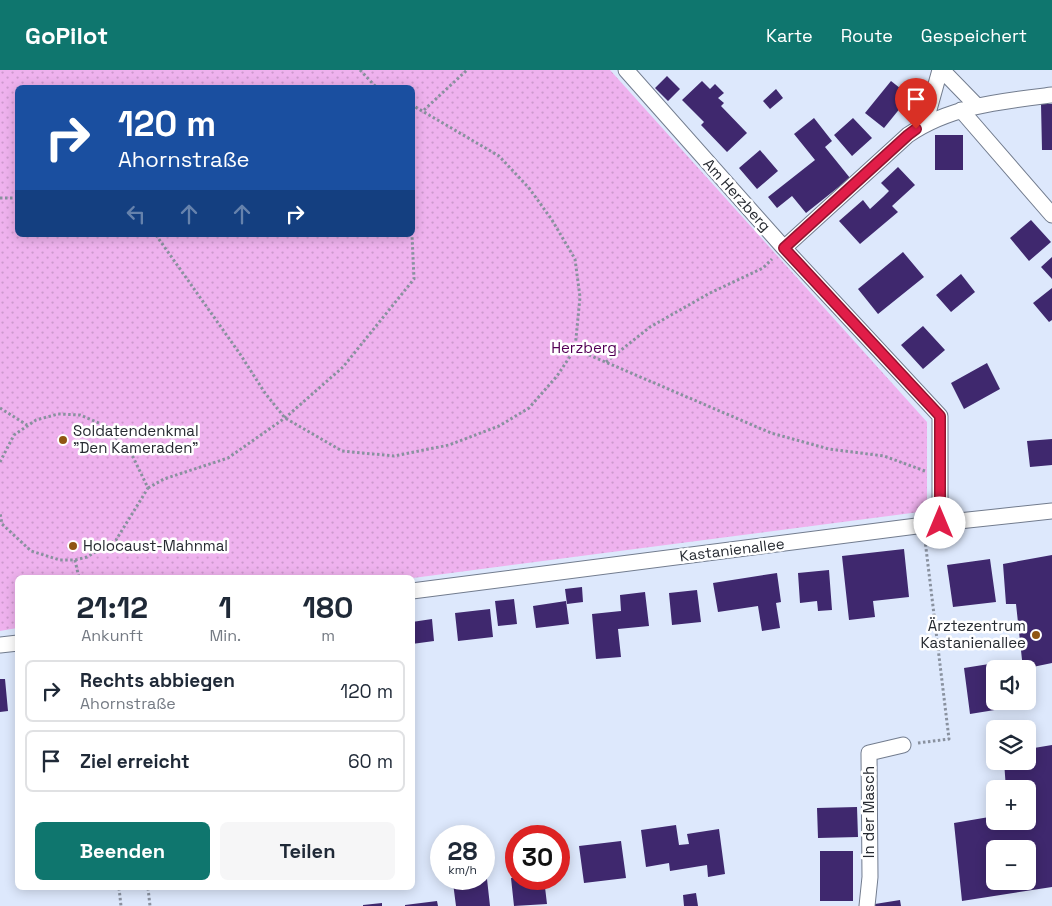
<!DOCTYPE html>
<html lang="de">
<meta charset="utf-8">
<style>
:root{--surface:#fff;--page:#f6f6f7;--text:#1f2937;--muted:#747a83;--line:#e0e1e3;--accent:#0f766e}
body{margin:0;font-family:"Space Grotesk",sans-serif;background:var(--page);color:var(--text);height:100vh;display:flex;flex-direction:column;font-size:19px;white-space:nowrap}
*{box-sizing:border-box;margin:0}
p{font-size:16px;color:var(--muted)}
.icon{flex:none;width:28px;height:28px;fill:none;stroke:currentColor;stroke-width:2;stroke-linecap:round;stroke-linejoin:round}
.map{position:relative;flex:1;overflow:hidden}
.drawer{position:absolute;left:15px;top:505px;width:400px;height:315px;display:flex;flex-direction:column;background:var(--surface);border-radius:8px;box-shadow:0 2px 12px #0003}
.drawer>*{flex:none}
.hud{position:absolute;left:15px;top:15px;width:400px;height:152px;border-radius:8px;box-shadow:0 2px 12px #0003;background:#1a4fa0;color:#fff;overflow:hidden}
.fabs{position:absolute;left:986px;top:590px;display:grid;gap:10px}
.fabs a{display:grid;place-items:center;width:50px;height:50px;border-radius:8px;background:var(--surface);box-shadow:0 2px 12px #0003;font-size:25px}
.speed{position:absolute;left:430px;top:755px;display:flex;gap:10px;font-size:25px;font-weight:700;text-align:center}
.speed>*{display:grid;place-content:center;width:65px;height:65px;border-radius:50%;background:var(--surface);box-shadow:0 2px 12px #0003;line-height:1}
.speed small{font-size:12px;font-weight:400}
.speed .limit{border:8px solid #d22;background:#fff;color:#111}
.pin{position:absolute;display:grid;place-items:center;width:42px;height:42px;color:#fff;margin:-51px -21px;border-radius:50% 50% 50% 0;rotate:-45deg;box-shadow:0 0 5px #0007}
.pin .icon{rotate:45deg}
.me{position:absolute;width:55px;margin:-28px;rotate:0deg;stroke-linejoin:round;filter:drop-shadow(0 0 4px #0008)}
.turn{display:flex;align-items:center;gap:18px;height:105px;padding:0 20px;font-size:22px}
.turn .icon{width:65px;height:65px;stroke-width:2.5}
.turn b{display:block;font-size:35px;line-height:42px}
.lanes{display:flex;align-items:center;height:48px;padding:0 20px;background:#0003;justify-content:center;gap:25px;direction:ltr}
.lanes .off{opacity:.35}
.eta{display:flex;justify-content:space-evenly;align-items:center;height:85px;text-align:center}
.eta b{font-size:30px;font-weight:600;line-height:35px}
.primary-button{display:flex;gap:10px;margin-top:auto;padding:10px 20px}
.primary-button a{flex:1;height:58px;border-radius:8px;background:var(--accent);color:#fff;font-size:20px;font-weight:600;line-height:58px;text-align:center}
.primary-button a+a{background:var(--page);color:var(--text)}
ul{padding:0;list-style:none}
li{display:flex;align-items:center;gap:15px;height:62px;margin:0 10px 8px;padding:0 10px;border:2px solid var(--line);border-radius:8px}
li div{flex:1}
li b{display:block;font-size:19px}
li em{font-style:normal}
header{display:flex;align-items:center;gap:30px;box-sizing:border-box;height:70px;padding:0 25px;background:var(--accent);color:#fff}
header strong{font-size:24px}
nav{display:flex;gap:28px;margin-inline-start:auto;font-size:18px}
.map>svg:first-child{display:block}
.park{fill:url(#park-dots);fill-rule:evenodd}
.building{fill:#3f286e;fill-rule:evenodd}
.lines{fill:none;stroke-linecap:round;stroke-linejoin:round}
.minor-casing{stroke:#727c8e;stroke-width:17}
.path{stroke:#89919f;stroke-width:3;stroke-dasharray:2.5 2.5;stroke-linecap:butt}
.minor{stroke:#fff;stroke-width:15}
.route-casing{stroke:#92132f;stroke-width:12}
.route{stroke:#e11d48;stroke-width:9}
.poi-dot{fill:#905613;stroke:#fff;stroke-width:2}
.labels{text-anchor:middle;stroke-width:5;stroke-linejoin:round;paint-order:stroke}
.street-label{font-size:15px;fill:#262a31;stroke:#fff}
.park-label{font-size:15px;fill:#530055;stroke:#fff}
.poi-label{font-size:15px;fill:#262a31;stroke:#fff;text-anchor:start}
</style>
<header>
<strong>GoPilot</strong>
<nav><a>Karte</a><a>Route</a><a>Gespeichert</a></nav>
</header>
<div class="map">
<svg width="1052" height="836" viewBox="0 0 1052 836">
<defs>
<pattern id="park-dots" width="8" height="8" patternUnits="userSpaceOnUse" patternTransform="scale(1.25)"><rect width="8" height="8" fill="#efb2ee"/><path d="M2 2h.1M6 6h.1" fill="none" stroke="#cd99cd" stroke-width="1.8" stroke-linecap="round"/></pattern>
</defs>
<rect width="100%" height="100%" fill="#dde8fc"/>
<path class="park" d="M0,0h610l317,352v89l-514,67h-395l-1,50 -17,3zM18,18h394v147h-394z"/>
<path class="building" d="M667,6l13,13 -12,12 -13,-13z
M702,11l8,8 5,-5 9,9 -6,5 6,5 -3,3 26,27 -20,19 -26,-27 3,-3 -22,-22z
M891,11l19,15 -26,32 -19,-15z
M776,19l7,9 -13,11 -7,-8z
M1041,34h11v46h-10z
M814,48l18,23 -7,6 25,31 -44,35 -14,-17 -15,12 -9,-11 47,-37 -21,-26z
M853,48l19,20 -20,18 -18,-21z
M935,65h28v35h-28z
M760,80l18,21 -21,18 -18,-21z
M898,97l17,18 -23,21 6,6 -38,32 -21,-23 24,-21 7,9 13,-12 6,-6 -8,-8z
M1031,150l20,22 -22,19 -19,-23z
M903,182l21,25 -46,37 -20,-25z
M1052,187v22l-11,-12z
M961,204l14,18 -24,20 -15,-17z
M1052,218v32l-3,2 -16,-19z
M923,256l22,24 -22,19 -22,-24z
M987,293l13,26 -36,20 -13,-26z
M1052,369v26l-22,2 -3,-26z
M904,479l5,48 -36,4 2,16 -26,3 -7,-64z
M1052,485v108l-29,6 -7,-65h-10l-3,-40z
M990,489l6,43 -43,5 -6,-42z
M829,500l3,40 -14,1 -1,-10 -17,2 -2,-30z
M777,503l4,29 -5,1 4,25 -18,3 -4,-25 -40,6 -5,-29z
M582,517l1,15 -16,2 -2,-15z
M697,520l4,32 -29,3 -3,-32z
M645,522l4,34 -31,3 3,28 -25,2 -4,-45 29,-3 -1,-16z
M514,529l3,25 -19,2 -3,-25z
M566,531l3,23 -33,4 -3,-22z
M490,539l3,28 -35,4 -3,-28z
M432,549l2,22 -22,3v-22z
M1008,591l1,8h-14v32h11l1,7 -37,6 -6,-46z
M0,609h5l3,32 -8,1z
M1052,675v142l-90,14 -8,-78 41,-7v5h33v-32h-22l-2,-28h24v-12zM995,779h33v32h-33z
M857,737l1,30 -40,1 -1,-30z
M676,755l3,20 10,-1 -2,-10 32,-5 6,45 -17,3 -1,-12 -37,6 -1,-8 -23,4 -5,-37z
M621,771l5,37 -42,5 -5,-37z
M820,781h33v50h-33z
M516,807v2h28l3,25 -33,2 -3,-28z
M487,809l3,27h-34l-3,-23z
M696,823l2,13h-14l-1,-11z
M900,830l1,6h-26v-2z
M437,831l1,5h-33v-1z
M382,833v3h-19v-1z"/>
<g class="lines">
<defs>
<path id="minor" d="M626,0l158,178 156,168v107
M942,0l35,36
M961,40l91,105
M925,54l15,-54
M784,178l124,-113c42,-29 94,-34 144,-40
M412,521l528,-68 112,-12
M0,575l18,-2
M867,836l3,-29 -1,-124 34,-8"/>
</defs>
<use href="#minor" class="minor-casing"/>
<path class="path" d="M360,0l17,18
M424,40l43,-40
M0,128h18
M156,165l84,119 25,39 20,25 57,33 52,5 55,-11 50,-19 30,-18 28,-32 18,-27 5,-52 -5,-38 -23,-39 -23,-32 -30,-32 -87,-51
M575,279l196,84 58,16 55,7 41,15
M606,292l44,-35 60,-34 53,-25 9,-9
M0,338l27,17
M0,392l14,-27 22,-15 22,-6 22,1 26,11 27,31 15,31 -32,52 -29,17 -12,3h-15l-29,-9 -29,-27 -2,-11
M148,418l16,-9 64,-21 57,-40 58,-51 71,-88 -2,-44
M75,490l4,18
M918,673l31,-4 -24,-199
M119,818l2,18
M148,818l2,18"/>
<use href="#minor" class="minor"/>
</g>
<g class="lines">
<defs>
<path id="route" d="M916,59l-8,6 -124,113 156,168v107"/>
</defs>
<use href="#route" class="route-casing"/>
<use href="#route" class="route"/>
</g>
<g class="poi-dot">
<circle cx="63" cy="370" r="5"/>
<circle cx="73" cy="476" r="5"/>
<circle cx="1036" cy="565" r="5"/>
</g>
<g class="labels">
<g class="street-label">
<text transform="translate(737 125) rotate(48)" y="5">Am Herzberg</text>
<text transform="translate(732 480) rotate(-7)" y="5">Kastanienallee</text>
<text transform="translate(869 742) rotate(-90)" y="5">In der Masch</text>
</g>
<g class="park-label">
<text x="584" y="283">Herzberg</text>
</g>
<g class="poi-label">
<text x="73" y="366">Soldatendenkmal<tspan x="73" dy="17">"Den Kameraden"</tspan></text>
<text x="83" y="481">Holocaust-Mahnmal</text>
<text x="1026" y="561" text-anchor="end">Ärztezentrum<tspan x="1026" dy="17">Kastanienallee</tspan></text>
</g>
</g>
</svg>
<div class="fabs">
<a><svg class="icon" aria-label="sound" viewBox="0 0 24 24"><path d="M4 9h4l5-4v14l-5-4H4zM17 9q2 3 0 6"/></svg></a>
<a><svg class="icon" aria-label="layers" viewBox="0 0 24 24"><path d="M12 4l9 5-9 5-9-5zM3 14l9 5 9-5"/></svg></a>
<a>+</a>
<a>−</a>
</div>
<div class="speed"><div>28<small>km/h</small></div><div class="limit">30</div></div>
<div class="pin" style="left:916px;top:59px;background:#d93025"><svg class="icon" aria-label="arrive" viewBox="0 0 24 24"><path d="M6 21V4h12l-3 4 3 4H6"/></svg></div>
<svg class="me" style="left:940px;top:453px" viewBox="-20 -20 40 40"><circle r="19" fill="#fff"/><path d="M0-13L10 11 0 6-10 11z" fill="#e11d48"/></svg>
<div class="hud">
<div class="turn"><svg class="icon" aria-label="right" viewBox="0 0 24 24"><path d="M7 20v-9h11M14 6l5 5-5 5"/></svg><div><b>120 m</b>Ahornstraße</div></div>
<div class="lanes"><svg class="icon off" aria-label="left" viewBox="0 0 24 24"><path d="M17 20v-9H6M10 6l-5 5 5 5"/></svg><svg class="icon off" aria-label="ahead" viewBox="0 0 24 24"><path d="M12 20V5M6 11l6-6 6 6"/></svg><svg class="icon off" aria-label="ahead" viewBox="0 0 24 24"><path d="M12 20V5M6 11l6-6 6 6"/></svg><svg class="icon" aria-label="right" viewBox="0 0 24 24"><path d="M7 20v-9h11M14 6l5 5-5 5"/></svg></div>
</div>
<section class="drawer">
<div class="eta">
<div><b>21:12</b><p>Ankunft</p></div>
<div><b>1</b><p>Min.</p></div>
<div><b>180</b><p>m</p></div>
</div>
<ul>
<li><svg class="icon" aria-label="right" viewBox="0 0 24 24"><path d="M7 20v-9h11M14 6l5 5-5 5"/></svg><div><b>Rechts abbiegen</b><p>Ahornstraße</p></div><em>120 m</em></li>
<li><svg class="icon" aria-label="arrive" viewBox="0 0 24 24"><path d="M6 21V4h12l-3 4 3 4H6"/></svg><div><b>Ziel erreicht</b></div><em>60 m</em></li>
</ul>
<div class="primary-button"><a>Beenden</a><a>Teilen</a></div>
</section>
</div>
